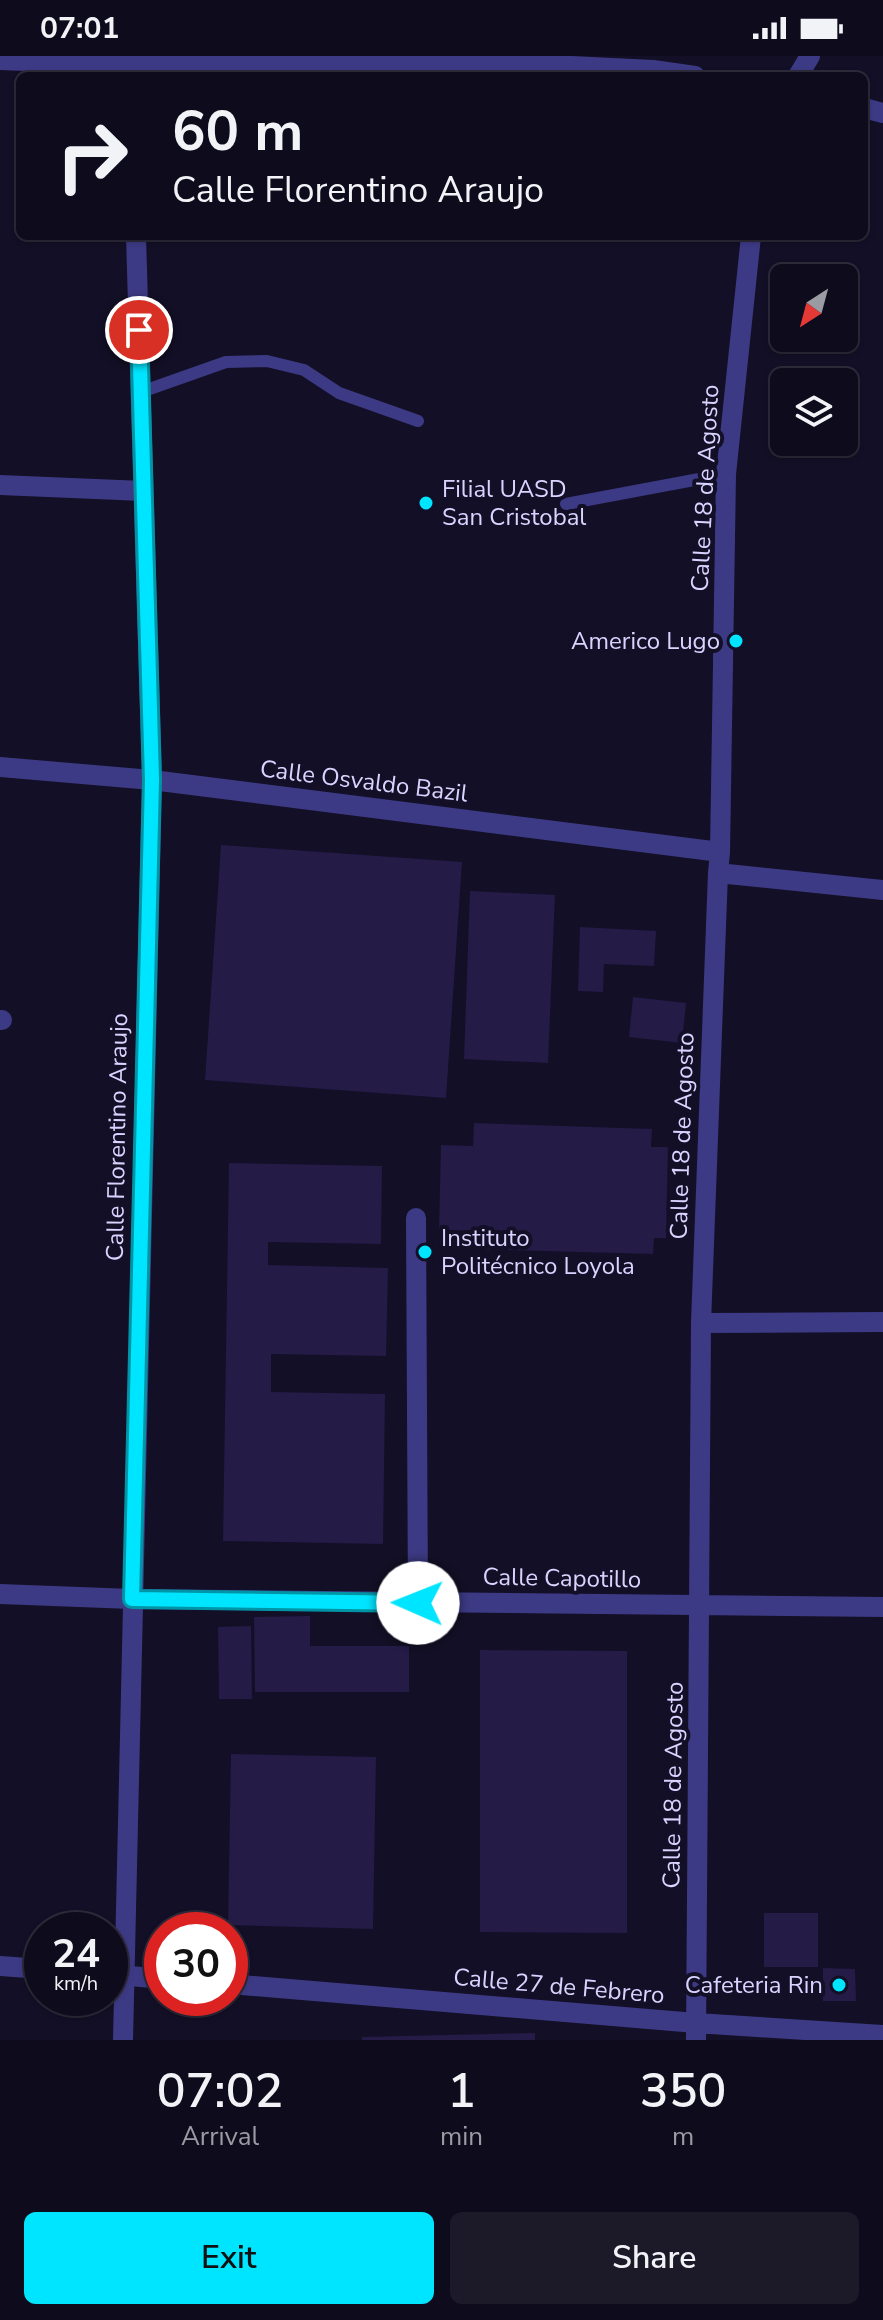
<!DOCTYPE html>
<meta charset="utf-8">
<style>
:root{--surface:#0e0b1c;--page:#1c1929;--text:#f1f3f6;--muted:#9b9ba3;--line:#2e2b3b;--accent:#00e5ff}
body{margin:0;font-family:"Nunito Sans",sans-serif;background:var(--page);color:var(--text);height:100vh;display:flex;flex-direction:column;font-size:30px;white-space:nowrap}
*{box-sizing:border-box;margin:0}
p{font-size:26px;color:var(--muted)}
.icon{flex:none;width:44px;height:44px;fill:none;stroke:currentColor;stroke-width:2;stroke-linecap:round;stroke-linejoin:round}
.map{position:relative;height:1984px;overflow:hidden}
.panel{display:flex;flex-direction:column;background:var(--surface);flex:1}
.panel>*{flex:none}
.guide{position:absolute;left:16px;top:16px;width:852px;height:168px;border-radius:12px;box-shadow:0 2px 6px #0004,0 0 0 2px var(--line);background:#0e0b1c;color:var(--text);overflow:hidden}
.needle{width:52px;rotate:216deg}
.buttons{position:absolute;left:770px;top:208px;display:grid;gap:16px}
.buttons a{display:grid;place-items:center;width:88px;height:88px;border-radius:12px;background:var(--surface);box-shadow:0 2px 6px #0004,0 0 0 2px var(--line);font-size:40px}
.speed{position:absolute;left:24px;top:1856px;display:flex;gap:16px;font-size:40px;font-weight:700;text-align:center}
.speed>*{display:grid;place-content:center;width:104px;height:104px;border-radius:50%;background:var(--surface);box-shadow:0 2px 6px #0004,0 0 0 2px var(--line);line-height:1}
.speed small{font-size:20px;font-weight:400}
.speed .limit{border:12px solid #d22;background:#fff;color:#111}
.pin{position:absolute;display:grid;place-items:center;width:68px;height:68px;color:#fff;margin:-34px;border:4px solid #fff;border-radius:50%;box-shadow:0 2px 8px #0007}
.me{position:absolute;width:88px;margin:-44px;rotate:271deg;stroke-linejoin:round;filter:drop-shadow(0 0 6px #0008)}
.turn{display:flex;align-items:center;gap:28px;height:168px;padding:0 24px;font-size:36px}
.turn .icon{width:104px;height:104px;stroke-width:2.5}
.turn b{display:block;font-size:56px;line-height:68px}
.eta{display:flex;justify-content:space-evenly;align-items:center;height:136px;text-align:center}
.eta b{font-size:48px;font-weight:600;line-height:56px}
.button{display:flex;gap:16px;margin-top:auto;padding:16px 24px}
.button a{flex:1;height:92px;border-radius:12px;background:var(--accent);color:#111;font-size:32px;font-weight:600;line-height:92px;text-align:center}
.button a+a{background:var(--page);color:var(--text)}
.status{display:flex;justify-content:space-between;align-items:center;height:56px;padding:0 40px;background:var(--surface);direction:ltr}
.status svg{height:22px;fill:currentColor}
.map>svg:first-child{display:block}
.building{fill:#241b47}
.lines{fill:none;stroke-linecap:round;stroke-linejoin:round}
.lane{stroke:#3d3a85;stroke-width:12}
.street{stroke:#3d3a85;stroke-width:20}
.route-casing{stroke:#0095a6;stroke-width:20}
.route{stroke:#00e5ff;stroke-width:14}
.poi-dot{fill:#00e5ff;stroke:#130f26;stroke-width:3}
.labels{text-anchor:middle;stroke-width:8;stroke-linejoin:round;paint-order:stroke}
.street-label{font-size:24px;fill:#d9d4ff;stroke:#130f26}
.poi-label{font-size:24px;fill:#d9d4ff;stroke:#130f26;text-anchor:start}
</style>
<div class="status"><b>07:01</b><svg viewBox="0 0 49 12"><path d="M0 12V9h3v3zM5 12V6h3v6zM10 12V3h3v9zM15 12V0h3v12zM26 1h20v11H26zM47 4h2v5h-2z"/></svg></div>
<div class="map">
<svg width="883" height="1984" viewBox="0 0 883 1984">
<rect width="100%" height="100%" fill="#130f26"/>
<path class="building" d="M221,789l241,17 -16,236 -241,-18z
M470,835l85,4 -7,168 -84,-4z
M580,871l76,4 -2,35 -50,-2 -1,28 -25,-1z
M633,941l53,6 -4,40 -53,-6z
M474,1067l178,6 -1,18h17l-2,91h-12l-1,16 -179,-5 1,-18 -36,-1 2,-85 32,1z
M229,1107l153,3 -1,78 -113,-2v23l120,3 -2,88 -115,-2v38l114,2 -2,150 -160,-3z
M310,1560v30h99v46h-154l-1,-75z
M251,1570l1,73h-33l-1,-72z
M480,1594l147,1v282l-147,-1z
M231,1698l145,3 -3,172 -145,-4z
M764,1857h54v54h-54z
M823,1912l32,1 1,32h-33z
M535,1977v7h-173v-3z"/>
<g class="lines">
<path class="lane" d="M141,336l85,-30 41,-1 37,9 35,23 79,28
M566,448l160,-30"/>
<path class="street" d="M0,4l131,5 318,-5 204,10 42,6
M798,20l12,-20
M864,52l19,5
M0,429l143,6
M0,711l152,13 568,72
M718,817l165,17
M0,964h2
M416,1162l2,385
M701,1267l182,-1
M0,1538l132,5 751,8
M0,1910l42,3
M110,1918l52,5
M230,1928l466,39 187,12
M123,1984l29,-1260 -16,-544
M696,1984l5,-717 17,-450 2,-21 6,-378 25,-238"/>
</g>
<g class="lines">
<defs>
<path id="route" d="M139,274l13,450 -20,819 286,4"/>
</defs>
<use href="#route" class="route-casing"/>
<use href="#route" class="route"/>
</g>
<g class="poi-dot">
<circle cx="426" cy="447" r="8"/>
<circle cx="736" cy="585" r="8"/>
<circle cx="425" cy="1196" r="8"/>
<circle cx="839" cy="1929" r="8"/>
</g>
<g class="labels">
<g class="street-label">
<text transform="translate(705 432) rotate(-87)" y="8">Calle 18 de Agosto</text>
<text transform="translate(364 725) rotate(7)" y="8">Calle Osvaldo Bazil</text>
<text transform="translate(682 1080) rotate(-88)" y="8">Calle 18 de Agosto</text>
<text transform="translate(117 1081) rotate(-89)" y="8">Calle Florentino Araujo</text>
<text transform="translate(562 1522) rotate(1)" y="8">Calle Capotillo</text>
<text transform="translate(673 1729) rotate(-89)" y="8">Calle 18 de Agosto</text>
<text transform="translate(559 1930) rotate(5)" y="8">Calle 27 de Febrero</text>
</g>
<g class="poi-label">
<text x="442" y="441">Filial UASD<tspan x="442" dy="28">San Cristobal</tspan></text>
<text x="720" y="593" text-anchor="end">Americo Lugo</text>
<text x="441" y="1190">Instituto<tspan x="441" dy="28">Politécnico Loyola</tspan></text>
<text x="823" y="1937" text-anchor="end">Cafeteria Rin</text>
</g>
</g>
</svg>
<div class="buttons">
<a><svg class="needle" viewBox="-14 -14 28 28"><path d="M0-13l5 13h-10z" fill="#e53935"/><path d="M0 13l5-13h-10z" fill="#9b9ba3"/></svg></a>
<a><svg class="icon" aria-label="layers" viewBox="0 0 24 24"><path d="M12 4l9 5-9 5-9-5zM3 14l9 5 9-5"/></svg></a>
</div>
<div class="speed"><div>24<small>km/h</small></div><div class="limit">30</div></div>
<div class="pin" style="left:139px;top:274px;background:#d93025"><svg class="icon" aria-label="arrive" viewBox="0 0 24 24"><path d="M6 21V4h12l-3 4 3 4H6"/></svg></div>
<svg class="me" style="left:418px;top:1547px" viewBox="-20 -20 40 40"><circle r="19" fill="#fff"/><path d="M0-13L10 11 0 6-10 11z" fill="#00e5ff"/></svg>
<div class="guide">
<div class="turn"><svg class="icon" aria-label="right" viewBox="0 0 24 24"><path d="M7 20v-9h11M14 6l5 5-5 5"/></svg><div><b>60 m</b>Calle Florentino Araujo</div></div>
</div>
</div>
<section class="panel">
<div class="eta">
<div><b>07:02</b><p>Arrival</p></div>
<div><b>1</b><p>min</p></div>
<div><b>350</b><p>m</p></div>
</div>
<div class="button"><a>Exit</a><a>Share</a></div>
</section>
